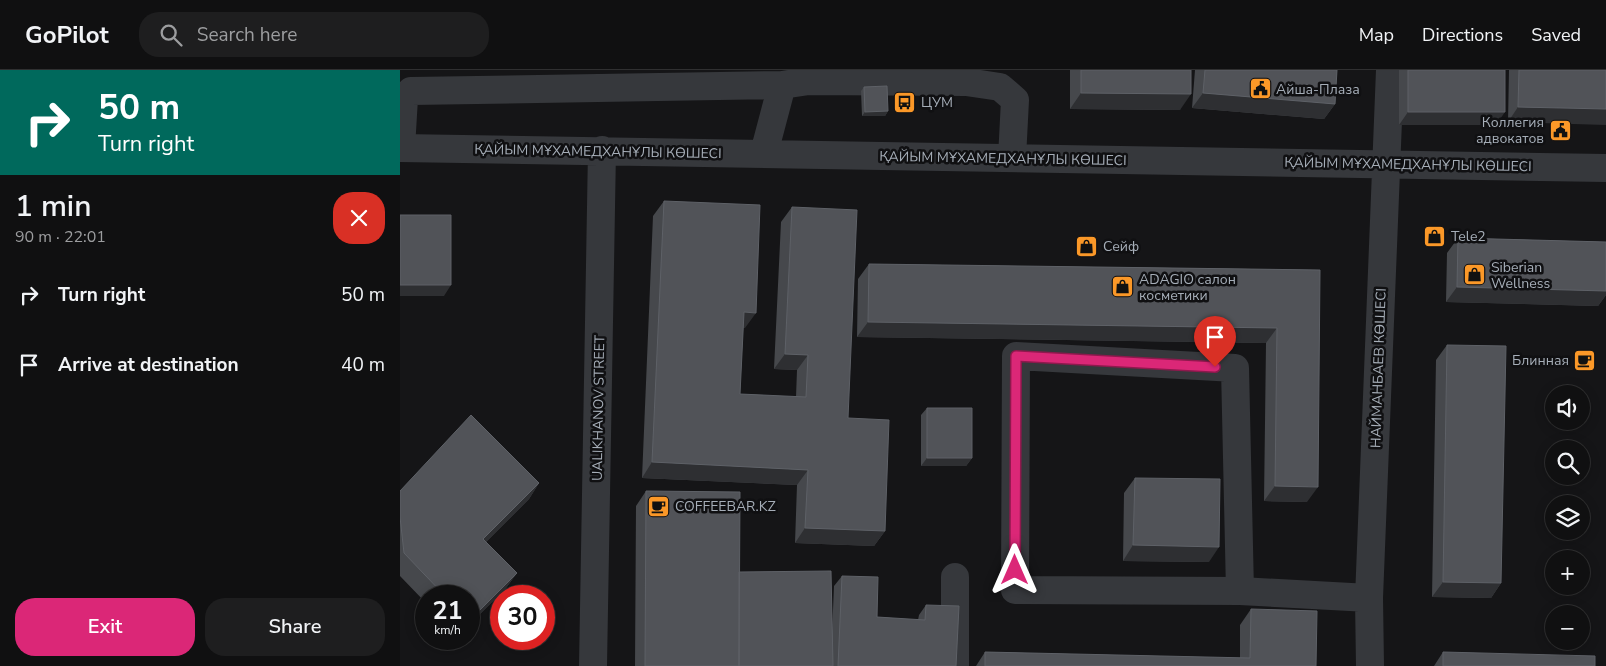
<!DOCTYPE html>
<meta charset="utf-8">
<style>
:root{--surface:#101011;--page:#1e1e1f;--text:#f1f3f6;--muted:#9c9d9f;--line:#303031;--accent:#db2777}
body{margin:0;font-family:"Nunito Sans",sans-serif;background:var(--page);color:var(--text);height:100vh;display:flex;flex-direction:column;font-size:19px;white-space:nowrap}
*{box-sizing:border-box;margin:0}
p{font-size:16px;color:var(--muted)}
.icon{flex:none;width:28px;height:28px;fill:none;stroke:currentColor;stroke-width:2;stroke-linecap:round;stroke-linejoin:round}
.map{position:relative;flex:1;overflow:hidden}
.side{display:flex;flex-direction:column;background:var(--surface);width:400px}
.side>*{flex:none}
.guide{background:#00695c;color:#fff;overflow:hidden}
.controls{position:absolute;left:1145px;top:315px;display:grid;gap:10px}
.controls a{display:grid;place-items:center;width:45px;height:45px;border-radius:50%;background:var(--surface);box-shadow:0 2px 12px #0003,0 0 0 1px var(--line);font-size:25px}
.speed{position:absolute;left:15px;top:515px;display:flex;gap:10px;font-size:25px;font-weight:700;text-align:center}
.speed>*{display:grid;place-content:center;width:65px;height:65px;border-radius:50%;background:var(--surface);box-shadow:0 2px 12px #0003,0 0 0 1px var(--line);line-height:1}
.speed small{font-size:12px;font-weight:400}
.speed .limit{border:8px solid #d22;background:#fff;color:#111}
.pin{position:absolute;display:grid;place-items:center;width:42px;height:42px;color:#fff;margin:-51px -21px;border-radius:50% 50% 50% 0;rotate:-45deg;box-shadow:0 0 5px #0007}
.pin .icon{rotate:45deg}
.me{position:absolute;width:55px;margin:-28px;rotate:0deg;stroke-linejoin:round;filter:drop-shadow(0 0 4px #0008)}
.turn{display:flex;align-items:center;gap:18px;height:105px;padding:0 15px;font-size:22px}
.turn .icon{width:65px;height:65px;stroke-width:2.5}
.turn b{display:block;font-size:35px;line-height:42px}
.round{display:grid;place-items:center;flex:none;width:52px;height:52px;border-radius:20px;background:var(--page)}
.summary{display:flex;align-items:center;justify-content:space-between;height:85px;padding:0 15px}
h1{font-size:30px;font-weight:600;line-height:38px}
.cta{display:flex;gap:10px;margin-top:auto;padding:10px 15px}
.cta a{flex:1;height:58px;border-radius:20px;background:var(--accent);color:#fff;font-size:20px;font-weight:600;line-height:58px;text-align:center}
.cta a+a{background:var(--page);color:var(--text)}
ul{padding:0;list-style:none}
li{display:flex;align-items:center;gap:15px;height:70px;padding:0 15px}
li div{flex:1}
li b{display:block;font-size:19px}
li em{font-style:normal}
header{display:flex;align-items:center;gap:30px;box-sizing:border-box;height:70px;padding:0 25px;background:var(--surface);border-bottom:1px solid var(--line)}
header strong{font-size:24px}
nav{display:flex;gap:28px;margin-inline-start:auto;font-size:18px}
.search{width:350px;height:45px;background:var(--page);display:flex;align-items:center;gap:12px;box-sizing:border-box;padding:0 18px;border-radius:20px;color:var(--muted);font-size:19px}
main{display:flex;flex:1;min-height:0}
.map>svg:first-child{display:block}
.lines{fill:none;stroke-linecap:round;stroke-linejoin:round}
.minor{stroke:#36383c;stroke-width:28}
.wall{fill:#46484c}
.shaded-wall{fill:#2e2f32}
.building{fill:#515358;stroke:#5e6167}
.route-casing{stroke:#8e194d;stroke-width:12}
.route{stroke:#db2777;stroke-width:9}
.labels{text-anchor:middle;stroke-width:5;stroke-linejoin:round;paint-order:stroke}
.poi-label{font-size:14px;fill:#a6aeb8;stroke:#101012;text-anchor:start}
.street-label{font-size:14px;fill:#a6aeb8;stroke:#101012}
</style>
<header>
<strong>GoPilot</strong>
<div class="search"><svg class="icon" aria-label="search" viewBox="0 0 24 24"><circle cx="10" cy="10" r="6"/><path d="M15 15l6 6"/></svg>Search here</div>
<nav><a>Map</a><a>Directions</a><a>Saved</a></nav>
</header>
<main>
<section class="side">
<div class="guide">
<div class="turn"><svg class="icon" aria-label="right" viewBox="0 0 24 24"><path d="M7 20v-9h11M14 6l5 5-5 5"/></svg><div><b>50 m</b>Turn right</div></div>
</div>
<div class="summary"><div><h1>1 min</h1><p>90 m · 22:01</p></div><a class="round" style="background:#d93025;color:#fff"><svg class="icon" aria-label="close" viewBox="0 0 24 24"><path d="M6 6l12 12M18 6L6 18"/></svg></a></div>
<ul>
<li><svg class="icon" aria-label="right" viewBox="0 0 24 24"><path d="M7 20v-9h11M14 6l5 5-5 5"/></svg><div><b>Turn right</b></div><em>50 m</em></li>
<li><svg class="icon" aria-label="arrive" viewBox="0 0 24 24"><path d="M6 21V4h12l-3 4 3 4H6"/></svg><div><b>Arrive at destination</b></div><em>40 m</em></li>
</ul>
<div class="cta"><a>Exit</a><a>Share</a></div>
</section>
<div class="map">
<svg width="1206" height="596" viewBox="0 0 1206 596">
<rect width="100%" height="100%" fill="#151517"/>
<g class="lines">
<path class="minor" d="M0,78l1206,20
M1,78l3,-50 7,-7 371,-6 27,-4 157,1 34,5 15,13 -3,58
M364,83l18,-68
M555,507v89
M840,521l-225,-1 1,-234 219,12 5,223 129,7
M193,596l9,-516
M970,596l-1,-68 21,-528"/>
</g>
<path class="wall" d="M670,0h121l-11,40 -110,-1z
M795,0h142l-2,34 -11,15 -132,-11z
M999,0h106l-9,55h-97z
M1109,0h97l-98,52z
M464,17l24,24 -3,5h-23l-1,-25z
M264,131l81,127h-2l-3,66 56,3 1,-27 -23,-1 7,-147 11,-15 56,211 37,113 -11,15 -79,-3 2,-58 -155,-7 11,-262z
M1058,168l148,4v53l-8,11 -152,-4 1,-49z
M469,194l451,6 -13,232 -43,-1 2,-158 -409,-6 1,-58z
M1047,275l54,238 -10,15 -59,-1 4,-237z
M527,338l45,50 -6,8h-45v-51z
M735,408l74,84 -86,-1 1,-68z
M139,413l-10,16 -43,43 31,31 -11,15 -37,37v-29h-43v7l-26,-27v-85z
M246,421l93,81 93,62 2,-48 8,-10 35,41 41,3 1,-5 7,-10 30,61h-321l1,-160z
M851,539l65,57h-340l9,-14 255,6v-33z
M1043,582l152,14h-161z"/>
<path class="shaded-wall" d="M681,23l110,1 -11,16 -110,-1z
M803,23l132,11 -11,15 -132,-11z
M1118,37l88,2v16l-98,-3z
M488,41l-3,5h-23l3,-4z
M1008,42h97l-9,13h-97z
M0,215h51l-7,11h-44z
M1057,217l149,4v4l-8,11 -152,-4z
M344,242l12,1 -11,15h-12z
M468,252l409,6 -11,15 -409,-6z
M385,284l23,1 -11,15 -23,-1z
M527,388h45l-6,8h-45z
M252,392l156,8 -11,15 -155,-7z
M139,413l-10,16 -56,56 10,-16z
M875,416l43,1 -11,15 -43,-1z
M405,458l80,3 -11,15 -79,-3z
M733,475l86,2 -10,15 -86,-1z
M117,503l-11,15 -37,37v-4z
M1043,512l58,1 -10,15 -59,-1z"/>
<path class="building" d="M681,0h110v24l-110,-1z
M805,0h132l-2,34 -132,-11z
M1008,0h97v42h-97z
M1119,0h87v39l-88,-2z
M487,16l1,25 -23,1 -1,-25z
M264,131l96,4 -4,108 -12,-1 -4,82 66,3 2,-42 -23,-1 7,-147 65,3 -9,208 41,2 -4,111 -80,-3 3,-58 -156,-8z
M0,145h51v70h-51z
M1058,168l148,4v49l-149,-4z
M469,194l451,6 -2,217 -43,-1 2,-158 -409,-6z
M1047,275l59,1 -5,237 -58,-1z
M527,338h45v50h-45z
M71,345l68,68 -56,56 34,34 -48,48v-25h-24l-41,-43 -4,-36v-26z
M735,408l85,1 -1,68 -86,-2z
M246,421l94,1 -1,174h-94z
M431,501l2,95h-94v-94z
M442,506l36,1 -1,40 48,3 1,-15 33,1 -3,60h-118z
M851,539l66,2 -1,55h-331v-14l265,6z
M1043,582l152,4v10h-152z"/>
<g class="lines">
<defs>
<path id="route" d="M615,500l1,-214 199,11"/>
</defs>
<use href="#route" class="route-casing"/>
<use href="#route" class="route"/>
</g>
<defs>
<symbol id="civic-square" viewBox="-11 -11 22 22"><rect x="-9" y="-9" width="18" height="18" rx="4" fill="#fb9828" stroke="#101012"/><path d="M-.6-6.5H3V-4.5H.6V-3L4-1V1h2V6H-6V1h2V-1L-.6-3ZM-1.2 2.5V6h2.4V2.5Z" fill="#111"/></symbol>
<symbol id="bus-square" viewBox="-11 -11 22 22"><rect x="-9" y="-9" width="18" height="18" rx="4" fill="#fb9828" stroke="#101012"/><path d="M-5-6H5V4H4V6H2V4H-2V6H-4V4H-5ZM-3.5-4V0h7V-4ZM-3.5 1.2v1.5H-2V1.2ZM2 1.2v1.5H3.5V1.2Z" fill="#111"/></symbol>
<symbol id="shop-square" viewBox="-11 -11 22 22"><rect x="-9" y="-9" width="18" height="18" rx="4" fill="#fb9828" stroke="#101012"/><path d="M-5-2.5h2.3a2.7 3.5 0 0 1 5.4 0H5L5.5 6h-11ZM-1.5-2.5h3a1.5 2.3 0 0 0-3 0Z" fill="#111"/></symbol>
<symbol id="cafe-square" viewBox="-11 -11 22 22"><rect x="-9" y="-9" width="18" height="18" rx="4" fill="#fb9828" stroke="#101012"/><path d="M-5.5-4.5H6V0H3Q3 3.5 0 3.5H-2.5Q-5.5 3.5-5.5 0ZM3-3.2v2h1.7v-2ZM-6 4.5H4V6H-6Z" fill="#111"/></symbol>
</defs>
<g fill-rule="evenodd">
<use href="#civic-square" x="848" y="6" width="25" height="25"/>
<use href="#bus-square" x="492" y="20" width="25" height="25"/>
<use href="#civic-square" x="1148" y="48" width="25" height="25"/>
<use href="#shop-square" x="1022" y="154" width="25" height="25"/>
<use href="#shop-square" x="674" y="164" width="25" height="25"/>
<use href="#shop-square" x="1062" y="192" width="25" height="25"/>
<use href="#shop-square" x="710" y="204" width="25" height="25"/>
<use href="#cafe-square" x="1172" y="278" width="25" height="25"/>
<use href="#cafe-square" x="246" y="424" width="25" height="25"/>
</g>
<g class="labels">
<g class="poi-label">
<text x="876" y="24">Айша-Плаза</text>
<text x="521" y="37">ЦУМ</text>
<text x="1144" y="57" text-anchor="end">Коллегия<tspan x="1144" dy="16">адвокатов</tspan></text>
<text x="1051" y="171">Tele2</text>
<text x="703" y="181">Сейф</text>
<text x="1091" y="202">Siberian<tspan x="1091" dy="16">Wellness</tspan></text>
<text x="739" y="214">ADAGIO салон<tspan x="739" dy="16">косметики</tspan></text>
<text x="1169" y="295" text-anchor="end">Блинная</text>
<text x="275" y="441">COFFEEBAR.KZ</text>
</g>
<g class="street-label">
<text transform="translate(198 81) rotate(1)" y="5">ҚАЙЫМ МҰХАМЕДХАНҰЛЫ КӨШЕСІ</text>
<text transform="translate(603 88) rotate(1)" y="5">ҚАЙЫМ МҰХАМЕДХАНҰЛЫ КӨШЕСІ</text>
<text transform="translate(1008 94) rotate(1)" y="5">ҚАЙЫМ МҰХАМЕДХАНҰЛЫ КӨШЕСІ</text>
<text transform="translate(978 298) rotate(-88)" y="5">НАЙМАНБАЕВ КӨШЕСІ</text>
<text transform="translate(198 338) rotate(-89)" y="5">UALIKHANOV STREET</text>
</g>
</g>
</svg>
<div class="controls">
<a><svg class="icon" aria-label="sound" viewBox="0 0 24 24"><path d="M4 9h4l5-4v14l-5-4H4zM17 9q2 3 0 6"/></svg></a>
<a><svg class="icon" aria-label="search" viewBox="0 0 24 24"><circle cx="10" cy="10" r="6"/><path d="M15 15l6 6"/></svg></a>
<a><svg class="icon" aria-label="layers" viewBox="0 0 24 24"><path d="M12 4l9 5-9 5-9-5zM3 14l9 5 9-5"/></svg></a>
<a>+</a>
<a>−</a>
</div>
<div class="speed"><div>21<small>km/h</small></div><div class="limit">30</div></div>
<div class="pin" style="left:815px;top:297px;background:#d93025"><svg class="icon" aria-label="arrive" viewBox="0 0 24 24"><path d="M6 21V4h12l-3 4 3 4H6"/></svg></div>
<svg class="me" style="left:615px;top:500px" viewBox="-20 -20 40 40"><path d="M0-17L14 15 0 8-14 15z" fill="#db2777" stroke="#fff" stroke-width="4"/></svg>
</div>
</main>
